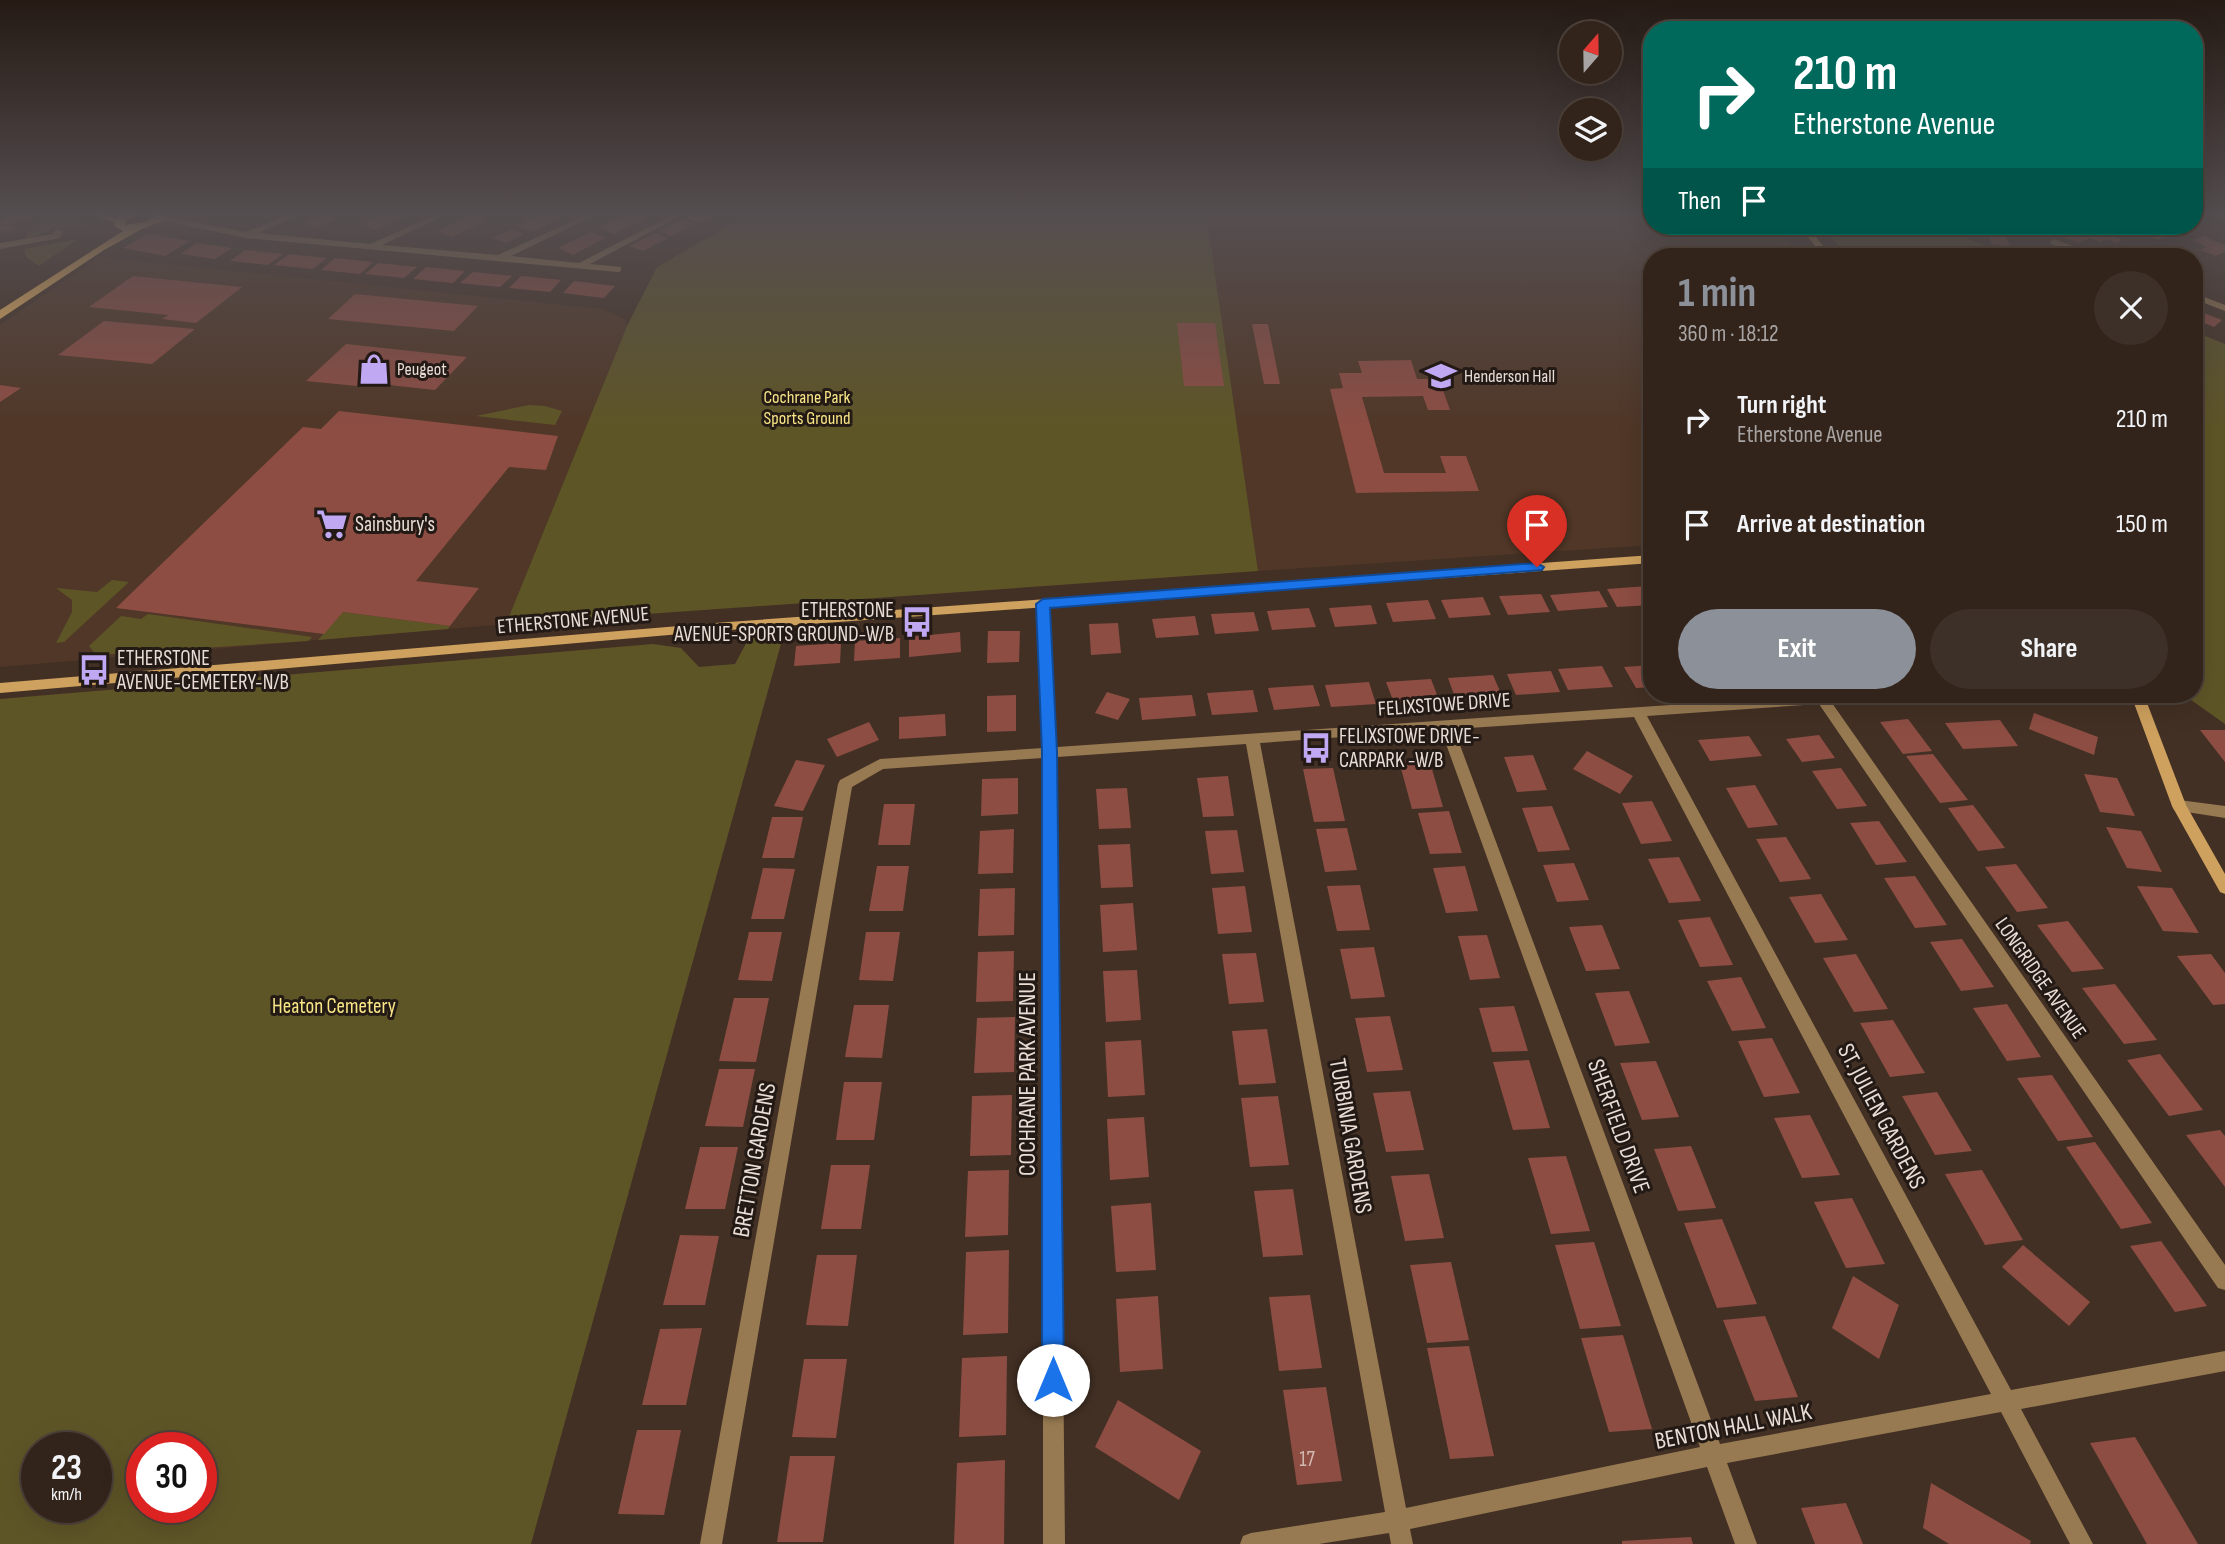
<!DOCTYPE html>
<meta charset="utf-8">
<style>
:root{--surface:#32241b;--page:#3d3028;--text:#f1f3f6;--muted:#a8a4a3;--line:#4d413a;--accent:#8c9099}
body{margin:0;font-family:"Sofia Sans Condensed",sans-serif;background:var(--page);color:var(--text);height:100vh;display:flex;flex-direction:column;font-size:26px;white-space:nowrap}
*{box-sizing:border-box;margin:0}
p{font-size:23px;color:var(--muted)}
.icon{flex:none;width:38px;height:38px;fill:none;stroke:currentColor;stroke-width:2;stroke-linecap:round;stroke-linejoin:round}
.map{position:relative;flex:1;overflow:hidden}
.panel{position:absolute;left:1643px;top:248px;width:560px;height:455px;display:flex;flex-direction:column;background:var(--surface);border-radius:28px;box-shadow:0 7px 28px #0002,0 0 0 2px var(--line)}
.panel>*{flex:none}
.banner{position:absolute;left:1643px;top:21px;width:560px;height:214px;border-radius:28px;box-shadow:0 7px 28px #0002,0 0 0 2px var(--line);background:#00695c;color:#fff;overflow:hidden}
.needle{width:46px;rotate:20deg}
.fabs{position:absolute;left:1559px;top:21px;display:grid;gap:14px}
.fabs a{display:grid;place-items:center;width:63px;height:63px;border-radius:50%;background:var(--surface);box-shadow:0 7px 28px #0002,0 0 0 2px var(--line);font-size:35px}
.speed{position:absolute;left:21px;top:1432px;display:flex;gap:14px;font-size:35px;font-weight:700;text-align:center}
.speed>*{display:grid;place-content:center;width:91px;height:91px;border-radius:50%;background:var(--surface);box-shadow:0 7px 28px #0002,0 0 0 2px var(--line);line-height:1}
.speed small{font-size:18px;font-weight:400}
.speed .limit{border:10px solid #d22;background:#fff;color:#111}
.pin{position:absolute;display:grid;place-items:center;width:60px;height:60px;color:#fff;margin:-72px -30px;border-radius:50% 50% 50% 0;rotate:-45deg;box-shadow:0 0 7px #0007}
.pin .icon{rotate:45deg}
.me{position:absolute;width:77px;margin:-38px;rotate:0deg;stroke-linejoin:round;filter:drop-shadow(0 0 5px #0008)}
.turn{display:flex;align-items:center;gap:24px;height:147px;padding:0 35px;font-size:32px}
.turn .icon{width:91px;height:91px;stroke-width:2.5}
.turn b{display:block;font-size:49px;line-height:60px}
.then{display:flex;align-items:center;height:66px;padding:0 35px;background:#0003;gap:14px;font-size:26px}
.round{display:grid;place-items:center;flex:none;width:74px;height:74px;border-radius:37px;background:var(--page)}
.headline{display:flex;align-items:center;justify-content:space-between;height:119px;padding:0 35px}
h1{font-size:42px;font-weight:700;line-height:52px;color:var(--accent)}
.button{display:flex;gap:14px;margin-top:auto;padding:14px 35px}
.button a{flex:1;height:80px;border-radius:42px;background:var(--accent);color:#fff;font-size:28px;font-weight:700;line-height:80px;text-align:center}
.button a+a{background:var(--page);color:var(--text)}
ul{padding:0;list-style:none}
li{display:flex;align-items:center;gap:21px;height:105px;padding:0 35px}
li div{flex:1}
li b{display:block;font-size:26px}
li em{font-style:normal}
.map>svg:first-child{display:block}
.built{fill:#503727}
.green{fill:#5e5527;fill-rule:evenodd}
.building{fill:#8d4d43}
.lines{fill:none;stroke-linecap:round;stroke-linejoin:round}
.street{fill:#977a52;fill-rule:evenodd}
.secondary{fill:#cea15e;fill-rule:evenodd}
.primary{fill:#f9be65;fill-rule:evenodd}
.route{fill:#1a73e8;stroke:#114b97;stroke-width:2}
.labels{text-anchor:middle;stroke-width:6;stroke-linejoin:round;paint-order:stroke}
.far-poi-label{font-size:18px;fill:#e9ddd5;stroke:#231a15;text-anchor:start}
.far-park-label{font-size:18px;fill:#f9e686;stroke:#231a15}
.poi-label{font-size:21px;fill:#e9ddd5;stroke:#231a15;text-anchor:start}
.street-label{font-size:21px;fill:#e9ddd5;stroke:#231a15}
.park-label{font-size:21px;fill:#f9e686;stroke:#231a15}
.near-number-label{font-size:21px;fill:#d2b9b0}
.near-street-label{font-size:24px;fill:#e9ddd5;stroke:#231a15}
</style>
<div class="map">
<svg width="2225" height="1544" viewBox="0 0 2225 1544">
<rect width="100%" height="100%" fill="#433024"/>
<path class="built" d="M176,212h50l-65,33 -33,-7z
M1206,212h446v14h124l25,31h-149v288l-394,26z
M100,257l501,52 23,10 3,7 -121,298 -506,43v-342z"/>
<path class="green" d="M57,212l24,10 2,6 -29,1 -26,10 -2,-3 8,-10z
M752,212h454l52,359 -752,53 121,-298 30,-59z
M1823,226h136l10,13 42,18h-164z
M78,239l-39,27 -13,-9 -2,-8z
M2195,332l30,12v380l-41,-29h10z
M529,405l16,1 17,5 -7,14 -79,-9z
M112,580l17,2 -65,60 -8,1 16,-31v-12l-16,-12 41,4z
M343,612l107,14 -2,3 -130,11z
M148,614l164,23 -4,4 -212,14 -7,-9 32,-30 20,3z
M784,633l-253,911h-531v-845l653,-55 28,4 18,19 36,-3 15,-28zM37,1447h59v60h-59zM142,1447h59v60h-59z"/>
<path class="building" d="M385,212l25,2 -35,16 -14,-6 28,-11z
M547,212l18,4 -33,16 -15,-6z
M631,212l15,6 -32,16 -15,-6z
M698,212h23l-21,11 -14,-5z
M11,214l22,2 -19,7 -6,3 8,1 -7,5 -9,-1v-10z
M326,214l11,5 -21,9 -11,-5z
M472,215l14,6 -35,16 -14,-6z
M682,219l12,5 -23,12 -12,-5z
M1980,226h26l2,4 -11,-1 2,4 -17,-2z
M2133,226h18l20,7 -13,7 -29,-12z
M512,229l12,5 -18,9 -13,-5z
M2099,231l24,9 -6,3 -11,-4 -6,3 -10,-4 -12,5 -16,-7 10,-4 13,5z
M591,232l15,6 -33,17 -15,-7z
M655,233l13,5 -25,13 -14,-5z
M1987,233l18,2 5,11 -18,-2z
M148,234l42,7 -25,15 -42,-8z
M2203,236l22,9v7l-9,4 -16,-6 7,-3 -14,-6z
M197,243l35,5 -17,11 -35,-5z
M2036,249l22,8 -32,-2z
M245,250l38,4 -15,11 -38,-4z
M289,254l38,4 -14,11 -39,-4z
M335,258l38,4 -13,12 -39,-4z
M378,263l39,4 -13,11 -39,-4z
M426,267l39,4 -12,12 -40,-4z
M473,272l39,4 -12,11 -40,-4z
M133,276l109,11 -46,36 -34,-4 6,-4 -79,-8z
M521,276l40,4 -11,12 -41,-4z
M574,281l41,5 -11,12 -41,-5z
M355,294l123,12 -24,25 -126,-12z
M2201,312l21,8 -8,7 -20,-8z
M104,321l91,8 -43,35 -94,-9z
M1177,323h38l9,63h-40z
M1252,324h16l12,60h-16z
M346,344l121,13 -32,33 -74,-8 -4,4 -51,-5z
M1411,360l6,19h22l11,31h-22l-5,-14 -61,1 22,76h62l-6,-17h26l13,35 -123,2 -26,-104 13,-1 -4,-15h23l-4,-12z
M0,385l21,3 -21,14z
M339,411l219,25 -12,34 -37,-3 -93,114 63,7 -29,38 -107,-14 -19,22 -208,-26 187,-181 18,2z
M1648,586l4,6v13l-35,2 -10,-18z
M1599,591l9,16 -50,4 -8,-16z
M1541,594l9,18 -42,3 -9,-19z
M1483,597l8,18 -42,3 -8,-18z
M1428,600l8,19 -43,3 -7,-19z
M1371,605l6,19 -42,3 -6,-19z
M1309,608l7,19 -44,3 -5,-19z
M1254,612l5,19 -44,3 -4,-20z
M1195,616l4,19 -43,3 -4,-19z
M1118,623l3,30 -30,2 -2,-31z
M988,631h32l-1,31 -32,1z
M960,632l1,20 -52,5v-20z
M900,638v20l-46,3 1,-20z
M841,643l-1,20 -46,3 2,-20z
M1652,665v22l-16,1 -12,-21z
M1602,666l11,21 -45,3 -10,-21z
M1551,671l9,21 -44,3 -9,-21z
M1493,675l9,21 -46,4 -8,-22z
M1431,679l8,21 -45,3 -8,-21z
M1369,682l7,22 -45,3 -6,-22z
M1313,685l7,21 -46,4 -6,-22z
M1253,690l5,22 -46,3 -5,-22z
M1107,692l23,7 -12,21 -23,-7z
M1016,695v36l-29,1v-36z
M1192,695l4,21 -54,4 -3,-22z
M2034,713l64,24 -4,18 -65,-26z
M945,714l1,22 -47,3v-22z
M1908,719l24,32 -29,3 -23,-32z
M2000,720l18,26 -55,3 -18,-26z
M869,722l10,18 -42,17 -10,-18z
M2200,730h25v32z
M1819,735l16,23 -33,4 -16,-23z
M1749,736l13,20 -52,5 -12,-21z
M1587,751l46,25 -13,18 -47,-25z
M1933,754l35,46 -28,3 -34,-47z
M1533,755l14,35 -30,2 -13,-35z
M1429,759l14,48 -31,2 -13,-48z
M796,760l29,5 -22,46 -29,-5z
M1333,768l12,53 -31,1 -11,-53z
M1841,768l26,38 -30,3 -25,-38z
M2084,774l33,4 18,38 -35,-4z
M1228,776l6,40 -31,1 -6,-39z
M1018,778v36l-37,2 1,-37z
M1755,785l23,40 -30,3 -22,-40z
M1127,788l4,40 -32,1 -3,-40z
M1652,801l20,40 -31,3 -19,-41z
M884,804h31l-5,41h-32z
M1973,805l32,43 -27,3 -30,-43z
M1552,806l18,44 -32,2 -16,-44z
M1449,811l13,42 -32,1 -12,-41z
M772,817h31l-9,41h-32z
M1879,821l28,41 -31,3 -26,-42z
M2106,827l35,4 21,41 -35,-4z
M1347,828l10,42 -32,2 -9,-43z
M1014,829l-1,44 -35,1 2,-43z
M1237,830l7,42 -33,2 -6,-43z
M1786,837l25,42 -31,3 -24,-43z
M1130,844l3,43 -32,1 -3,-43z
M1679,857l22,44 -32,2 -21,-44z
M1574,863l15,37 -32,2 -14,-37z
M2016,864l32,44 -31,4 -32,-45z
M877,866h32l-6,45h-34z
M1465,866l13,45 -32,2 -13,-45z
M763,868l32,1 -11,50h-33z
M1915,876l32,49 -32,3 -31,-50z
M1360,885l10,45 -33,1 -10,-45z
M1245,886l7,46 -34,2 -6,-46z
M2137,886l35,2 27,45 -36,-2z
M1015,888l-1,47 -36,1 2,-47z
M1821,894l27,46 -33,3 -26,-46z
M1133,903l4,47 -34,2 -3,-47z
M1710,917l23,48 -33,2 -22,-47z
M2068,921l36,48 -32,3 -35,-47z
M1602,925l18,44 -34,2 -17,-44z
M749,932h33l-10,49 -34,-1z
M866,932h34l-7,49 -34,-1z
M1487,935l13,43 -30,2 -12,-44z
M1962,939l32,48 -33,4 -31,-49z
M1374,947l11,50 -34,2 -11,-50z
M1014,951l-1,50 -37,1 2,-50z
M1256,953l8,49 -35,2 -7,-50z
M1856,954l32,55 -34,3 -31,-54z
M2211,954l14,19v31l-12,1 -36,-49z
M1137,970l4,50 -35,2 -3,-51z
M1741,977l25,51 -34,3 -25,-50z
M2115,984l42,56 -33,4 -42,-56z
M1629,991l21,52 -35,3 -20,-53z
M734,998h35l-13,64 -37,-1z
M2007,1004l34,53 -34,4 -34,-53z
M854,1005h35l-7,53 -37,-1z
M1514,1006l14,45 -36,1 -13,-44z
M1390,1016l13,54 -36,2 -12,-54z
M1015,1017l-1,55 -40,1 3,-55z
M1893,1020l32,53 -35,4 -30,-54z
M1267,1029l9,54 -37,2 -7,-54z
M1772,1038l28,55 -36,4 -26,-56z
M1141,1040l4,55 -37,2 -3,-55z
M2160,1054l43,56 -34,6 -42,-56z
M1529,1060l21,68 -37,2 -20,-68z
M1656,1061l23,56 -37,3 -22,-57z
M719,1069h36l-12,58 -38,-1z
M2052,1075l41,62 -35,4 -41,-63z
M844,1082h38l-8,58h-38z
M1410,1091l14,59 -38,2 -13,-59z
M1937,1092l35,59 -37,4 -33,-59z
M1012,1095l-1,60 -41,1 2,-60z
M1278,1096l11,69 -39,2 -9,-69z
M1810,1115l30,60 -38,3 -28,-60z
M1144,1117l5,60 -39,3 -3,-61z
M2220,1130l5,6v51l-39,-52z
M2095,1142l57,81 -31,6 -55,-82z
M1691,1146l25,62 -38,3 -24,-62z
M700,1147h38l-13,62h-40z
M1566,1156l24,75 -39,3 -23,-76z
M831,1165h39l-9,64h-40z
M1009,1170l-1,65 -43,2 3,-66z
M1982,1170l41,70 -38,5 -40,-71z
M1429,1174l15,64 -39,3 -14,-65z
M1293,1189l10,66 -40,2 -9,-66z
M1852,1198l33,66 -39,4 -32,-66z
M1151,1203l5,67 -40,2 -5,-66z
M1722,1219l35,85 -40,4 -33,-85z
M680,1235l39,1 -14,69h-42z
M2161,1241l46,65 -32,6 -45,-66z
M1594,1242l27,84 -41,3 -25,-84z
M2023,1245l67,57 -21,24 -67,-59z
M1009,1250l-1,83 -45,2 3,-83z
M817,1255h40l-9,71 -42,-1z
M1451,1262l18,78 -42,3 -17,-78z
M1853,1276l46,29 -20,54 -47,-31z
M1310,1295l12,73 -43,3 -10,-74z
M1158,1296l5,73 -43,3 -4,-73z
M1765,1316l33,81 -43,4 -32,-81z
M702,1328l-16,77h-44l18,-76z
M1623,1335l29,94 -43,3 -28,-94z
M1469,1346l25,110 -44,3 -23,-111z
M1007,1356l-1,79 -47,2 3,-79z
M804,1359h43l-11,79 -44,-1z
M1326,1387l16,94 -45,4 -14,-95z
M1118,1400l83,51 -22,49 -84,-53z
M637,1430h44l-17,85 -46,-1z
M2135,1437l63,107h-51l-57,-101z
M790,1456h45l-12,86h-46z
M1005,1460l-1,84h-50l3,-81z
M1931,1483l100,58 -1,3h-81l-26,-16z
M1846,1503l17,41h-48l-14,-36z
M1691,1537l2,7h-71v-3z"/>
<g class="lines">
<path class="street" d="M296,212h10l-48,21 112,11 72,-32h10l-70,33 116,10 94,-43h10l-91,44 68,7 99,-51h10l-98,52 31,3v4l-3,1 -372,-34 -91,-19 4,-3 87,16z
M2208,212h10l7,3v6z
M56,229l7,2 -3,7 -60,11v-6l53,-9z
M2054,239l42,16 1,2h-11l-35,-13 -1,-2z
M2119,248l4,3c-5,6 -12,7 -19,6z
M2194,293l31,12v6l-31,-12z
M1043,600l6,4 8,143 759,-52h73l-1,3 -5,2 -51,3 393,562v25l-7,-2 -399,-584 -172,12 364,674 214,-39v20l-204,38 72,135h-23l-69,-132 -274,51 30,81h-22l-28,-77 -297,62 3,15h-22l-2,-11 -70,11h-79l3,-8 8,-3 134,-21 -139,-768 -189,13 8,787h-22v-786l-160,11 -31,18 -130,757h-22l138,-760 2,-4 40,-21 163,-11 -6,-144zM1634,717l357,677 -271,50 -266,-715zM1441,730l259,717 -294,61 -146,-765z
M2179,800l46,6v12l-51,-8 -2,-4 2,-4z"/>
<path class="secondary" d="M85,212h11l26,9 -4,3z
M1799,226h8l25,31h-8z
M1652,555v8l-937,68 -715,62v-10l715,-60z
M2131,695h13l42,110 39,69v20l-5,-2 -48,-86z"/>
<path class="primary" d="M127,212h13l-14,8 -1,5 20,-3 9,-5 1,-5h10l-2,9 -21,8 -38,21 -104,69v-9l123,-79 -9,-5 3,-10z"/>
</g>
<linearGradient id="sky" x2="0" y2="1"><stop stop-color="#251a14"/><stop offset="0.5" stop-color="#554e50"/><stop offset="1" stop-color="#554e50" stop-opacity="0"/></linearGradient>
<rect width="2225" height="428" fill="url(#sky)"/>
<path class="route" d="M1537,563l7,4 -2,3 -492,38 7,144 7,628 -3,8 -8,3 -8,-3 -3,-8v-628l-6,-148 7,-5z"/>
<defs>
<symbol id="shop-bare" viewBox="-9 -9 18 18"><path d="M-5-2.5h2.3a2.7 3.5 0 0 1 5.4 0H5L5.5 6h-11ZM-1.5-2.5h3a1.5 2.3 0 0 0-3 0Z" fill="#c1a8f3" stroke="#231a15" stroke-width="2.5" paint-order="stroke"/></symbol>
<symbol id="university-bare" viewBox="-9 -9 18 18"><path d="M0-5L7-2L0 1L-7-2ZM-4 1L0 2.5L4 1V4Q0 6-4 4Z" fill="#c1a8f3" stroke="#231a15" stroke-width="2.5" paint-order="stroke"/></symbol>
<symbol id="supermarket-bare" viewBox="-9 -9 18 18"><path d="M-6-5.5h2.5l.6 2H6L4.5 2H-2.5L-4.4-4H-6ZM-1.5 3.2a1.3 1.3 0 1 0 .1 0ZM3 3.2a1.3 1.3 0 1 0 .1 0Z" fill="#c1a8f3" stroke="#231a15" stroke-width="2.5" paint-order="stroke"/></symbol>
<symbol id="bus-bare" viewBox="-9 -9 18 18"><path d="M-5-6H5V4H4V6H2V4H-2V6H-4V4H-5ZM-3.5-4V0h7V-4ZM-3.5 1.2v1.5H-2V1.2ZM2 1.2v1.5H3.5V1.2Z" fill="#c1a8f3" stroke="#231a15" stroke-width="2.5" paint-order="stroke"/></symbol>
</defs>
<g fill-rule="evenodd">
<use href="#shop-bare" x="352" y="347" width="44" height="44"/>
<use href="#university-bare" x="1419" y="354" width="44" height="44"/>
<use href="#supermarket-bare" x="310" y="502" width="44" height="44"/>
<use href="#bus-bare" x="895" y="600" width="44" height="44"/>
<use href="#bus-bare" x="72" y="648" width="44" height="44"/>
<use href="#bus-bare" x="1294" y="726" width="44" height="44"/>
</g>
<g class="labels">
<g class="far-poi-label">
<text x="397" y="375">Peugeot</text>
<text x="1464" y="382">Henderson Hall</text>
</g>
<g class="far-park-label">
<text x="807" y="403">Cochrane Park<tspan x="807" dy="21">Sports Ground</tspan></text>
</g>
<g class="poi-label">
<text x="355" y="531">Sainsbury's</text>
<text x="894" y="617" text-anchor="end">ETHERSTONE<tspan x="894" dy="24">AVENUE-SPORTS GROUND-W/B</tspan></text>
<text x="117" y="665">ETHERSTONE<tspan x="117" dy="24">AVENUE-CEMETERY-N/B</tspan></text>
<text x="1339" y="743">FELIXSTOWE DRIVE-<tspan x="1339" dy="24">CARPARK -W/B</tspan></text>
</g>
<g class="street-label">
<text transform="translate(573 620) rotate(-5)" y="7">ETHERSTONE AVENUE</text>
<text transform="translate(1444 704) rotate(-4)" y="7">FELIXSTOWE DRIVE</text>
<text transform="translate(2041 978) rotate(55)" y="7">LONGRIDGE AVENUE</text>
</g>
<g class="park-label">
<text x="334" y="1013">Heaton Cemetery</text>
</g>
<g class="near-number-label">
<text x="1307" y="1466">17</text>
</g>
<g class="near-street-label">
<text transform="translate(1027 1074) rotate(-90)" y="8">COCHRANE PARK AVENUE</text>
<text transform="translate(1882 1116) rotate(62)" y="8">ST. JULIEN GARDENS</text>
<text transform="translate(1619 1126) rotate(70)" y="8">SHERFIELD DRIVE</text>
<text transform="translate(1351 1136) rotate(80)" y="8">TURBINIA GARDENS</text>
<text transform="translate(754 1160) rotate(-80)" y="8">BRETTON GARDENS</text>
<text transform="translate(1733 1426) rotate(-11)" y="8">BENTON HALL WALK</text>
</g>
</g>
</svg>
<div class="fabs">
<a><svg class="needle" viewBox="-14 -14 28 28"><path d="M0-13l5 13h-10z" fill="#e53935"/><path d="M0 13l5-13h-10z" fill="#a8a4a3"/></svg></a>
<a><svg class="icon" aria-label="layers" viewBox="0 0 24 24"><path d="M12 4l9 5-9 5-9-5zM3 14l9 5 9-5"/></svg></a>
</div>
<div class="speed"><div>23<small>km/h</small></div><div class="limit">30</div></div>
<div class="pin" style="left:1537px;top:567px;background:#d93025"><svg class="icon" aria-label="arrive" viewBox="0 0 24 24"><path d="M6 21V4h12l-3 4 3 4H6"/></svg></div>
<svg class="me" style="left:1053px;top:1380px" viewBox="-20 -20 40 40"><circle r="19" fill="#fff"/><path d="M0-13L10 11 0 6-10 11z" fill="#1a73e8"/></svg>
<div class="banner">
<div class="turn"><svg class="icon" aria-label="right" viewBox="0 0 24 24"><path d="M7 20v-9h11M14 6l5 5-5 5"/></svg><div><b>210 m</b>Etherstone Avenue</div></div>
<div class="then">Then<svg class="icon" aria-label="arrive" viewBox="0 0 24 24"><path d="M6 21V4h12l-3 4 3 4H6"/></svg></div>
</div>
<section class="panel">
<div class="headline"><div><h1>1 min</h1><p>360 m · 18:12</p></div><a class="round"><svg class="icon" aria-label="close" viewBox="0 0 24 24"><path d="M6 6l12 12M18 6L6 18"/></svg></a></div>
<ul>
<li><svg class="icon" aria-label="right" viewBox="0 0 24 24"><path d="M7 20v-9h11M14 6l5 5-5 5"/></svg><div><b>Turn right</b><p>Etherstone Avenue</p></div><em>210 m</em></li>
<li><svg class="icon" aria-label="arrive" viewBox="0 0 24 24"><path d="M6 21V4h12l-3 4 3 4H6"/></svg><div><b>Arrive at destination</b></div><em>150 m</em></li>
</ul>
<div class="button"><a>Exit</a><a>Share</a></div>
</section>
</div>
